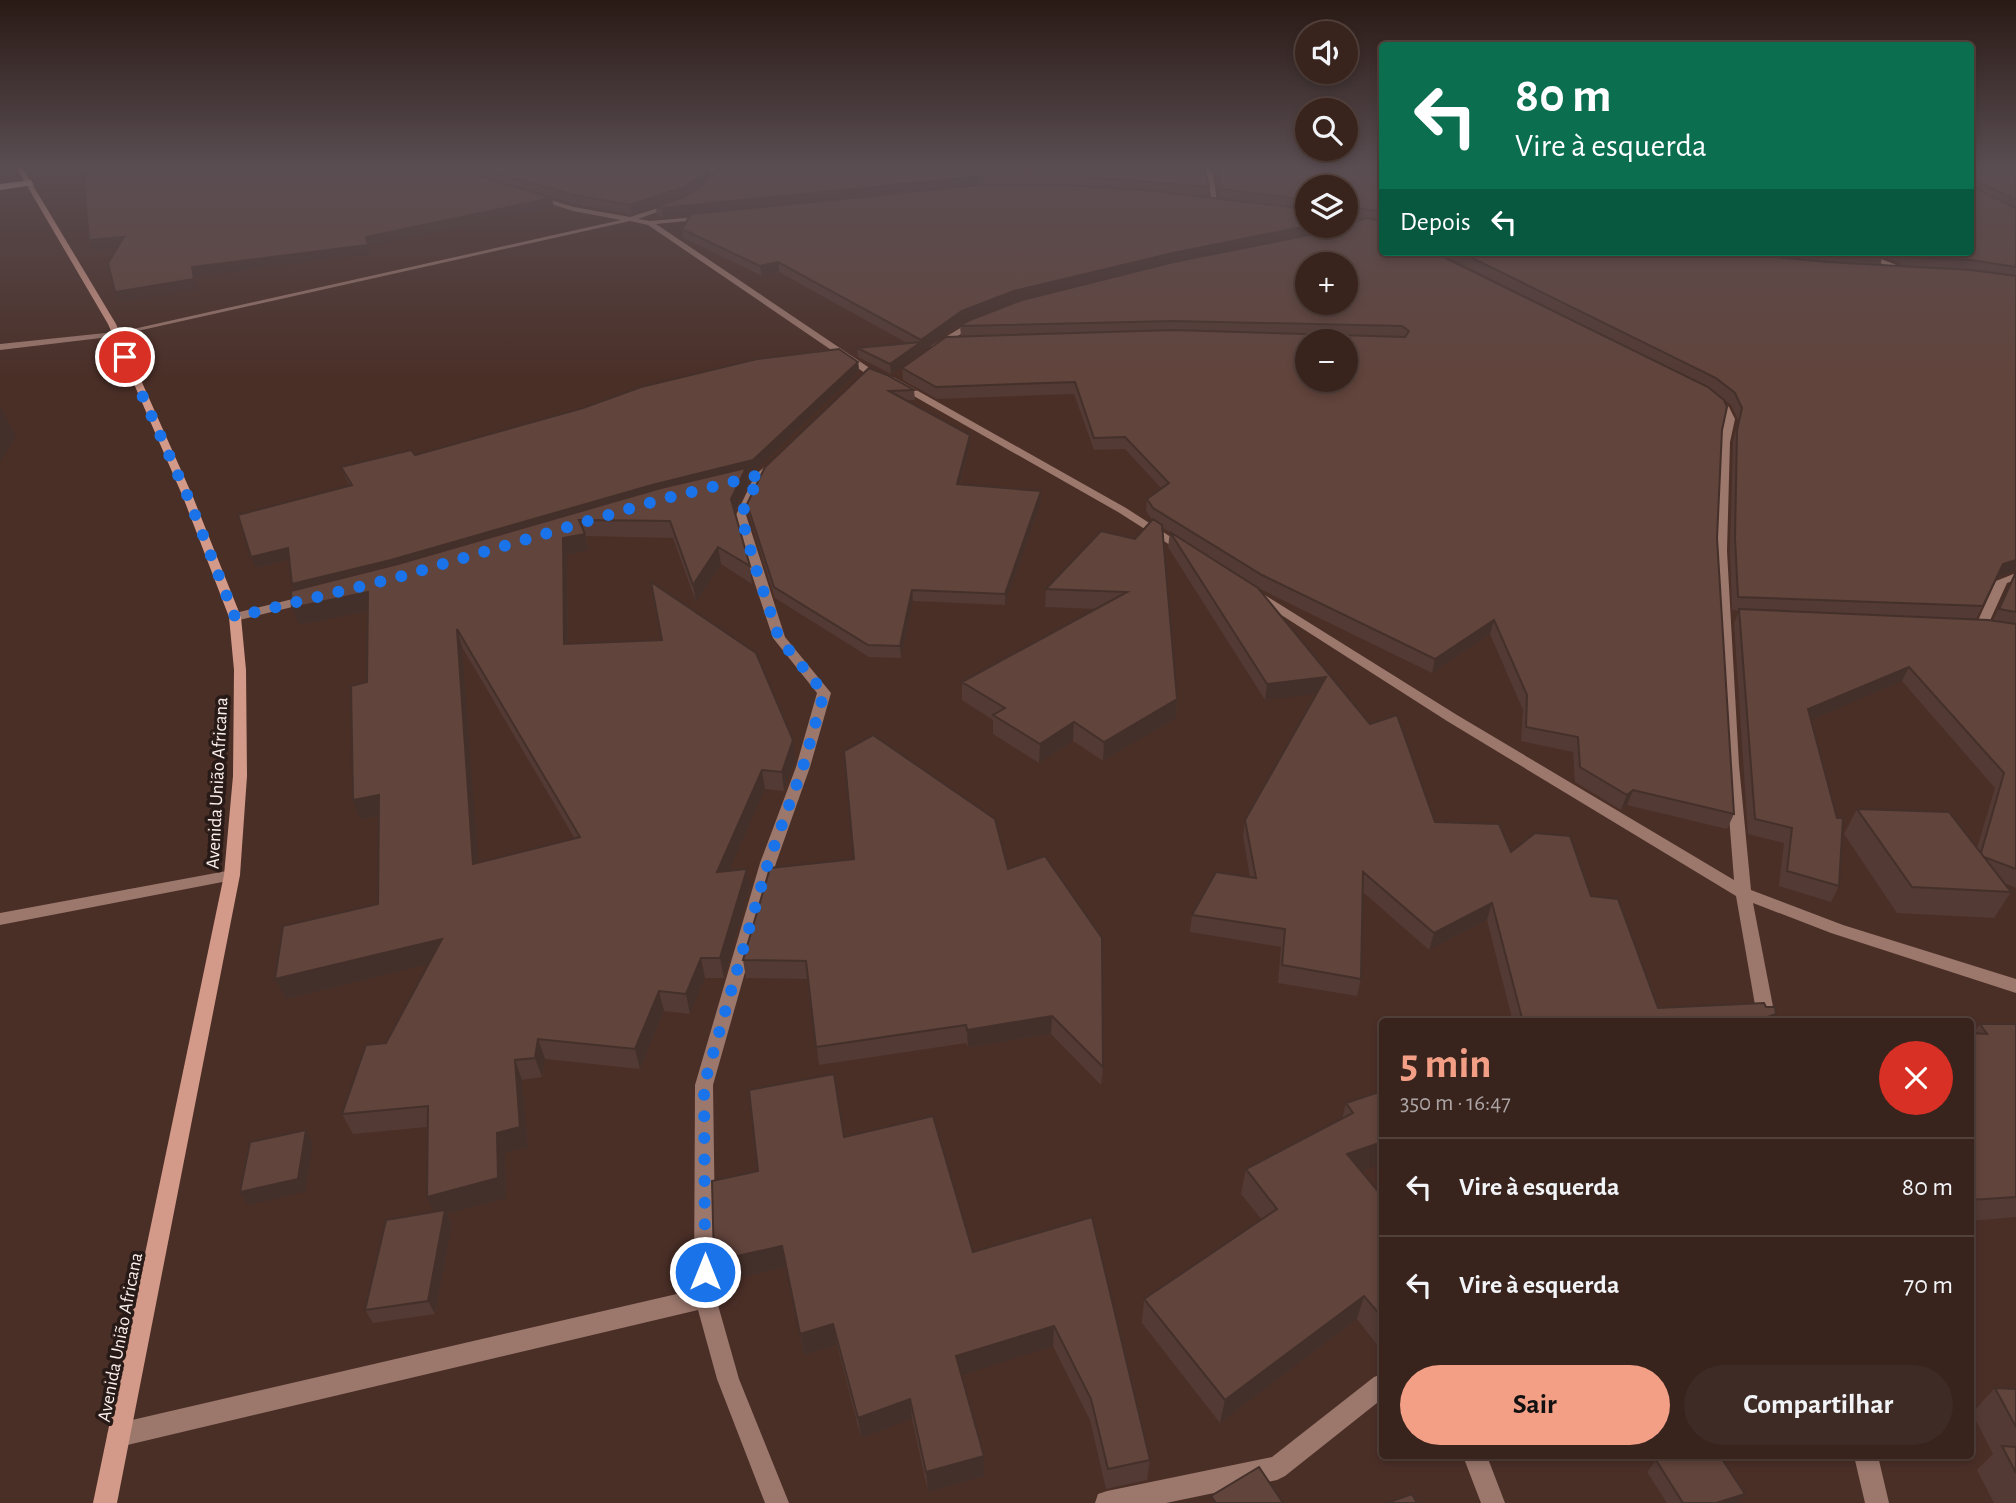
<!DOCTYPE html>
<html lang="pt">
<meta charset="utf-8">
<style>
:root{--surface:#38231d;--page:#3f2b26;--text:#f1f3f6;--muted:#aba4a4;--line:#52403b;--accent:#f39f86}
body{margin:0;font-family:"Alegreya Sans",sans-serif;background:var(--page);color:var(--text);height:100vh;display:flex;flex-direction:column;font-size:26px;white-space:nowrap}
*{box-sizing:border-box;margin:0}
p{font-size:23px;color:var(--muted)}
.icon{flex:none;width:38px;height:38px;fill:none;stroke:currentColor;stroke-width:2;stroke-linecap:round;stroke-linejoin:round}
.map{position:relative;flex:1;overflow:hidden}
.panel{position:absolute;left:1379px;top:1018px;width:595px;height:441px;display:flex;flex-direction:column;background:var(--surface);border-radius:7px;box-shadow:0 4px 10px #0003,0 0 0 2px var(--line)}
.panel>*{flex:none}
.top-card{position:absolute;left:1379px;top:42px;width:595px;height:214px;border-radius:7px;box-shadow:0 4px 10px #0003,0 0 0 2px var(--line);background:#0b6e4f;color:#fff;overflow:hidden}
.fabs{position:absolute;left:1295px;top:21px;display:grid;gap:14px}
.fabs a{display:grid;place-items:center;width:63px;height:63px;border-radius:50%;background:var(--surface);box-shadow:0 4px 10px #0003,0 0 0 2px var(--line);font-size:35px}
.pin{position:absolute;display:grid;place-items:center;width:60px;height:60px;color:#fff;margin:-30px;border:4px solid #fff;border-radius:50%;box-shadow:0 2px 7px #0007}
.me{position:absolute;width:77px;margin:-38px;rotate:0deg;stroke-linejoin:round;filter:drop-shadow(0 0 5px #0008)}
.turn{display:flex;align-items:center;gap:24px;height:147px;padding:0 21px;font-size:32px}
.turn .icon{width:91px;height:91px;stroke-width:2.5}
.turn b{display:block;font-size:49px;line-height:60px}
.then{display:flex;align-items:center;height:66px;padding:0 21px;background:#0003;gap:14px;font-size:26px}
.round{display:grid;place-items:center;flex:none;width:74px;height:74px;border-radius:37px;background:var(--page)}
.head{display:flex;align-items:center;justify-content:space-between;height:119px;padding:0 21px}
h1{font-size:42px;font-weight:700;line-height:52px;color:var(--accent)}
.action{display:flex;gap:14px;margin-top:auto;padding:14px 21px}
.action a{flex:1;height:80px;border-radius:42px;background:var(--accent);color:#111;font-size:28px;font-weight:700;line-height:80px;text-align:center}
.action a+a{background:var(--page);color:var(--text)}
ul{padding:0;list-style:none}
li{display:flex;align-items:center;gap:21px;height:98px;padding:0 21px;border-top:2px solid var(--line)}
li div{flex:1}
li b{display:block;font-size:26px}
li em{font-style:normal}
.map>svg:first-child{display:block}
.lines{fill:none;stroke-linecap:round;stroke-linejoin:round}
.service{fill:#9b776c;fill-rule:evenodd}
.minor{fill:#9b776c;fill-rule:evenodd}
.secondary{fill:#d49a89;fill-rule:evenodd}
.trunk{fill:#faccbe;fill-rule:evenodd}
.wall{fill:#533a34;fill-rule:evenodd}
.shaded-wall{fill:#44302a}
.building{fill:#61443c;stroke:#44302a;stroke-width:2;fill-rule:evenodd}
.route{stroke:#1a73e8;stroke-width:12;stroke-dasharray:0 21.6}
.labels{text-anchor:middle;stroke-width:7;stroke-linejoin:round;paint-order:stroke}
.street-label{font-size:19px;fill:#fcf1ee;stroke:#281b17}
</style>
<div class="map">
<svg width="2016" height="1503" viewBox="0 0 2016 1503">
<rect width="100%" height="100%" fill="#4a2f27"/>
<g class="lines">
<path class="service" d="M115,332h3v4l-118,14v-6z
M232,870l6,1 2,4 -2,4 -238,46v-12z"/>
<path class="minor" d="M709,167h6l3,7 -12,16 -3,-2 9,-14z
M1198,167h7l8,7 4,28 -5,-1 -5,-26z
M534,195l40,12 56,10 41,-13 5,1 -38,14 12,2 59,-5 -2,3 -51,5 215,145 24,9 231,130 65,42 -2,2h-8l-63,-40 -229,-130 -24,-9 -217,-148 -18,-4 -515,115 -4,-2 510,-114 -48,-9 -41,-13z
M1346,217l36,7v4l-36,-7z
M1431,252h39l3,2 -4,2h-37l-4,-2z
M1854,252h10l47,19 -7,2z
M975,319l7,2 -44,27 -7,-2z
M1711,394l18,13 6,12 -5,23 -3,109 12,214 12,125 92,35 173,54v14l-185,-60 -78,-30 23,119h-18l-22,-126 -289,-175 -197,-126 6,-4 4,1 197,123 277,165 -9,-115 -10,-214 5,-109 5,-23 -3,-9 -16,-13z
M774,459l5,3 -15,14 -18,39 39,122 46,56 -21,74 -34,96 -63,222 3,213 23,81 50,124h-24l-48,-124 -19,-69 -579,137 -8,-4 -4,-8 4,-8 8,-4 575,-133 1,-205 65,-222 36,-96 21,-74 -44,-55 -25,-75 -12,-48 19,-40z
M2016,573v7l-9,3 -20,44 -2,3h-8l-2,-3 21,-46z
M309,595l6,4 -2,3 -78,19 -6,-4 2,-3z
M1382,1374v25l-97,77 -8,4 -111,23h-71l3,-9 9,-3 165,-34 102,-80z
M1463,1456h24l18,47h-24z
M1854,1456h24l11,47h-24z"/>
<path class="secondary" d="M16,167h6l94,157 77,173 48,120 5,53 1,106 -7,99 -123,628h-24l131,-628 9,-99 1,-106 -5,-53 -46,-120 -75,-173z"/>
<path class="trunk" d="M31,180l3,5 -34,5v-6z"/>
</g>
<path class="wall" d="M451,167h257l1,7 -4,7 -19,15 -54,18 -57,-10z
M718,167h486l5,20 -1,9 -43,-4 136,17 -81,-11 -4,-24 -8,-7h174v85l61,5 209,103 -201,-101 2,-7h517v-85h46v404l-19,7 -21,41 17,1 23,-48v316l-12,-5 7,9 -17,26 -97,-5 -53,-79 13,-25 120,39 18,-60 -93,-107 -91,38 28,167 -8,16 -52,-16 5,-43 -36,-9 -14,-211 5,-12 -7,-1 -2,-59 3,-109 5,-22 -7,-15 -19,-15 10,40 -5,108 17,276 -7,15 -100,-24 -6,5 -46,-28 -2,-30 -52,-11 2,-31 -33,-76 -58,39 -172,-84 -97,-61 14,171 -1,19 -73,43 -30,-20 -34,22 -46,-29v-14l-31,-20v-18l134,-73 -51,-2 1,-18 89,-50 17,-19 -6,-9 1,-12 14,-11 -36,-39 -31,1 -20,-56 -137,5 -34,-19 -1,-12 59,-32 -1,-10 133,-44 -79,20 -52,20 -71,52 -33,-17 -1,-9 50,-5 -128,-71 -17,4 -79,-38 -1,-9 9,-15 -28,3 -6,-1 -1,-9 27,-10 20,-12 15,-17zM1085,186h19l25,3zM1307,187h39v36l5,-1 4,-5 10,2 -51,14 25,-7h-32zM1883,256l18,7 1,3 -22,-1z
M858,362l1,9 -104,100 -8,2 1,11 -13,29 15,53 2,18 -31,-20 -25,38 -23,-64 -87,-2 3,14 -22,5 1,89 228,115 -12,32 -19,-2 -36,81 21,18 -26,90h-19l-15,36 -26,-3 -24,58 -95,-10 -3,18 -20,3 6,67 -23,6 1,45 -59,16 5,10 -17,90 -62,9 -8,-13 69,-98 -7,-85 -74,7 -11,-20 44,-71 43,-79 -143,35 92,-95 1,-88 -19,4 7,-138 1,-71 -69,14 -5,-35 -2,-6 -3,-24 -33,8 -5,-11 99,-71 -5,-9 -4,-10 74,-12zM462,647l113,192 -97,24z
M869,368l45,22 1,10h-9l64,35v10l-10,39 81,7v11l-36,103 -92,-4 -12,57 -32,-1 -94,-59 -26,-83 -2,-11z
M1170,532l265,290 76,30 80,44 67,112 108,-1 10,7 -4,8h-259l-26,-102 -58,30 -66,-58 -2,87 -4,17 -79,-13 3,-36 -91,-15 2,-17 58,-38 -7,-41 2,-16 71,-127 -51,7 -97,-153z
M1008,869l95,198 -2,18 -50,-51 -83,14 -2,-5 -147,22 -11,-86 -62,-1 -3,-18z
M1980,1024h36v193l-46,4v-188h3z
M1382,1091l-20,81 20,24v147l-4,3 -21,-27 -137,104 -78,-100 2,-24 118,-79 -21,-26 5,-25 96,-50 4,-16z
M844,1137l129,115 119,-35 58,243 -3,20 -41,9 -16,-69 -37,-74 -92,29 23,81v20l-56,16 -16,-73 -51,19 -24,-93 -33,10 -18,-88 -67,16 -5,-22 44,-90z
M1995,1388l21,1v114h-22l-17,-33 16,-16 -21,-41z
M1656,1460l89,34 -7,9h-71l-20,-31z"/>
<path class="shaded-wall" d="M707,167h1l1,7 -4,7 -19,15 -54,18 -2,-9z
M981,176v8l-318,33 -1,-9z
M552,198l2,9 -185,39 2,8 -176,23 3,13 -78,12 -5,-10 77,-25 174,-30z
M1356,208l-1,9 -4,5 -5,1v-8z
M1307,226h32l-25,7 -142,29 -158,40 -52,20 -41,30v-12l41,-29 52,-20 159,-38z
M124,237l4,10 -34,3 -5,-10z
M778,262l1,10 -17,4 -2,-10z
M921,342v10l-30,22 -1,-10z
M858,362l1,9 -104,100 -8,2 1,11 -15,32 -2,-17 12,-26 -447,122 -4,-11z
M0,405l16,32 -16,25z
M970,435v10l-13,49v-10z
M1041,491v11l-36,103v-11z
M585,534l4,16 -22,5 1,107 -4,-18 -1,-106z
M718,547l3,17 -25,38 -3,-17z
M288,548l4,11 -36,9 -5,-11z
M2016,560v11l-20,7 7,-14z
M912,590l1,11 -12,57 -1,-12z
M368,592l6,18 -75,15 -7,-17z
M1494,620l-4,14 -58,39 3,-14z
M457,629l5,18 18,236 -7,-19z
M1909,667l-7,14 -100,43 6,-15z
M1326,677l-3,16 -58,7 2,-16z
M1177,699l-1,19 -73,43 1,-19z
M1074,722l-1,19 -34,22 1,-19z
M793,740l3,19 -12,32 -2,-19z
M762,770l3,19 -45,102 -3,-19z
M1633,790l-6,15 -6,5 6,-15z
M379,795l7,19 -26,6 -7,-20z
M747,869l3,19 -26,90 -4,-20z
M1492,903l-5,17 -58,30 5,-17z
M442,939l8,20 -164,40 -11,-20z
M701,958l4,20 -15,36 -4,-20z
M659,991l5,20 -24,58 -5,-20z
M1776,1014l-4,8h-19z
M1052,1016l-1,18 -83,14 -1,-18z
M538,1039l7,20 -3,18 -7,-19z
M515,1060l7,20 6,67 -23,6 1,45 -59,16 5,10 -17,90 -7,-13 8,-84 -9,-20 70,-64z
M306,1130l7,13 -8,49 -57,13 -8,-13z
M1382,1142v22l-42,15 7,-25z
M782,1246l4,21 -67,16 -5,-22z
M1364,1296l-7,23 -137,104 5,-23z
M833,1324l4,21 -33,10 -4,-21z
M1054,1326l-1,20 -96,31 -1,-21z
M1382,1333v10l-4,3z
M910,1399l2,20 -51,19 -3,-20z
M984,1456v20l-56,16 -2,-20z
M1745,1494l-7,9h-22z"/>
<path class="building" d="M83,167h366l103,31 -186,39 2,8 -176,22 2,12 -79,13 -7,-29 16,-26 -35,3 -5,-57 4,-10 -5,-2z
M477,167h230l-3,6 -20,14 -54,18 -57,-10z
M719,167h485l5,20 -105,-9 -123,-2 -319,32 -6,-1 27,-10 20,-12z
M1217,167h165v45l-26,-4 -4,5 -6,2v-28h-39v13l-86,-11z
M1970,167h46v33l-41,-20 -3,1 -1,6 45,21v59l-44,-7 -66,-3 -1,-4 -2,-1h67z
M981,185h82l82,5 162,19v17l-134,27 -159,38 -52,20 -41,29 -143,-78 -18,4 -78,-37 9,-15z
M1366,218l16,3v31h54l7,5 265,130 16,13 3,7 -5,23 -5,108 17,276 -101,-24 -6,5 -47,-28 -2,-30 -52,-10 1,-32 -33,-75 -59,39 -173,-84 -109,-67 -6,-9 22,-16 -44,-46 -31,1 -19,-56 -139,5 -34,-19 44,-31 227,-7 232,7 4,-6 -7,-5 -229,-5 -213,5 10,-6 52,-20 152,-38 145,-29 23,-7h4v-1zM1307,264h39v39h-39zM1307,341h39v39h-39z
M1460,252h266l101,10 144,8 45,6v284l-13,4 -20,42 -245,-9 -3,-59 2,-108 5,-22 -7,-15 -19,-15z
M1839,252h37l8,4z
M921,342l-31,22 -33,-16z
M839,349l19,13 -105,98 -101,25 -261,75 -99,24 -4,-36 -37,9 -13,-42 114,-30 -11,-18 70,-17 4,5 168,-47 58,-21 116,-28z
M869,368l18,7 27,15 -25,1 81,44 -13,49 84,7 -36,103 -93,-4 -12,56 -32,-1 -94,-58 -27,-83 18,-37z
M746,468l-15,31 19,67 -32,-19 -25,38 -23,-64 -91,-1 6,14 -22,4 1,106 98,-4 -11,-58 105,71 37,87 -11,32 -20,-2 -45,102 30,-3 -27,89h-19l-15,36 -27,-3 -24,58 -97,-10 -3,19 -20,2 5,67 -23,6 1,45 -71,19 1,-91 -86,8 24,-69 20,-2 56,-104 -167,40 8,-53 95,-22 1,-109 -26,5 -2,-114 16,-4 1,-90 -76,16 -1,-17 107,-27 263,-76zM457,629l123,208 -107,27z
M1153,519l9,6 15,174 -73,43 -30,-20 -34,22 -47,-29 12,-7 -43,-26 165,-90 -81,-3 55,-58 34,8z
M1170,532l88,56 112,136 27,-9 38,107 64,2 12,28 24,-19 35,3 21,60 27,3 40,109 106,-5 2,4h9l1,7 -23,8h-230l-31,-119 -58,30 -71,-61 -2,107 -79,-14 3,-36 -93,-14 24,-43 40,6 -11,-58 81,-143 -59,7z
M2016,572v40l-17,-3z
M1739,609l249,11 28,4v245l-32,-12 -3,-4 23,-80 -95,-106 -101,42 29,109h6l-4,68 -52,-15 5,-43 -37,-9z
M873,735l122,84 13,50 37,-13 57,82 1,129 -51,-51 -85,14 -1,-5 -150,22 -10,-86 -63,-1 27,-92 84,-9 -10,-108z
M1857,809l92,3 62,80 -99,-5z
M1980,1024h36v173l-46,3v-167l17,1z
M834,1074l10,63 89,-21 40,136 119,-35 58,243 -42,9 -17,-70 -37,-73 -98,30 28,100 -58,16 -16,-73 -52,19 -25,-94 -33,10 -18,-88 -68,15 -2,-80 46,-10 -9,-81z
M1382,1091v51l-35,12 35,42v121l-18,-21 -139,104 -81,-101 133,-90 -31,-40 107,-56 -7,-10z
M306,1130l-8,49 -58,13 10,-50z
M445,1210l-17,91 -63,9 21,-90z
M1995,1388l21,1v38z
M2002,1446l14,1v26z
M1668,1456h52l25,38 -29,9h-33l-27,-43z
M1259,1467l24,36h-67l-5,-7z
M1412,1494l5,9h-30z"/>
<linearGradient id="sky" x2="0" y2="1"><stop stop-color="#291a15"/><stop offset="0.44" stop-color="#5a4d52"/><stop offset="1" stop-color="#5a4d52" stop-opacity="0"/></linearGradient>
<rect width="2016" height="377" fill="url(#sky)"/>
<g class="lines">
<path class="route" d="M125,357l63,140 47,120 164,-40 260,-77 101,-25 -19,40 13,48 25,75 45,55 -21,74 -35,96 -64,222 1,187"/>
</g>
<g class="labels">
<g class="street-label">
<text transform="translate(216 783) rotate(-87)" y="7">Avenida União Africana</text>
<text transform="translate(119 1337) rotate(-79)" y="7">Avenida União Africana</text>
</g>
</g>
</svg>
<div class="fabs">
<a><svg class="icon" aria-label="sound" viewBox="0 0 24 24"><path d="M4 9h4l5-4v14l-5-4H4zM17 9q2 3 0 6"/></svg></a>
<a><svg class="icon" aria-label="search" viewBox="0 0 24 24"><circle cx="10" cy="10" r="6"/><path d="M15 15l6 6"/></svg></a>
<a><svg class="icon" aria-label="layers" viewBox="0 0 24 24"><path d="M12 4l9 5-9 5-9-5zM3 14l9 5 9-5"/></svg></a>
<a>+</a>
<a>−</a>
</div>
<div class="pin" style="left:125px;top:357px;background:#d93025"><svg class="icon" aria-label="arrive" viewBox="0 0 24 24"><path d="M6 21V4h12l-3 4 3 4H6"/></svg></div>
<svg class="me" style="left:705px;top:1272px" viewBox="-20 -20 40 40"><circle r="17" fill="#1a73e8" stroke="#fff" stroke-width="3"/><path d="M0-11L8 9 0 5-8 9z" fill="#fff"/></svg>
<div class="top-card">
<div class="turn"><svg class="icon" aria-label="left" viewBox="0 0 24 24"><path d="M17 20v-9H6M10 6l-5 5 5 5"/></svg><div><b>80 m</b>Vire à esquerda</div></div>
<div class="then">Depois<svg class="icon" aria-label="left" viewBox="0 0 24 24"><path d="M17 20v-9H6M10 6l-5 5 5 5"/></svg></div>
</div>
<section class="panel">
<div class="head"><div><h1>5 min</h1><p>350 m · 16:47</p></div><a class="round" style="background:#d93025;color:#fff"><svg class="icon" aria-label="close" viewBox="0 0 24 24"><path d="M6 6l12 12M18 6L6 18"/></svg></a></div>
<ul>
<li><svg class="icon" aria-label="left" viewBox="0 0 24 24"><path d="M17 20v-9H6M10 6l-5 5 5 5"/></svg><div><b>Vire à esquerda</b></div><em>80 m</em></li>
<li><svg class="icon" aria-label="left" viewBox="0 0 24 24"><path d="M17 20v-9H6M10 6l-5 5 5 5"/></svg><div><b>Vire à esquerda</b></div><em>70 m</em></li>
</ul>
<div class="action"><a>Sair</a><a>Compartilhar</a></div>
</section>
</div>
